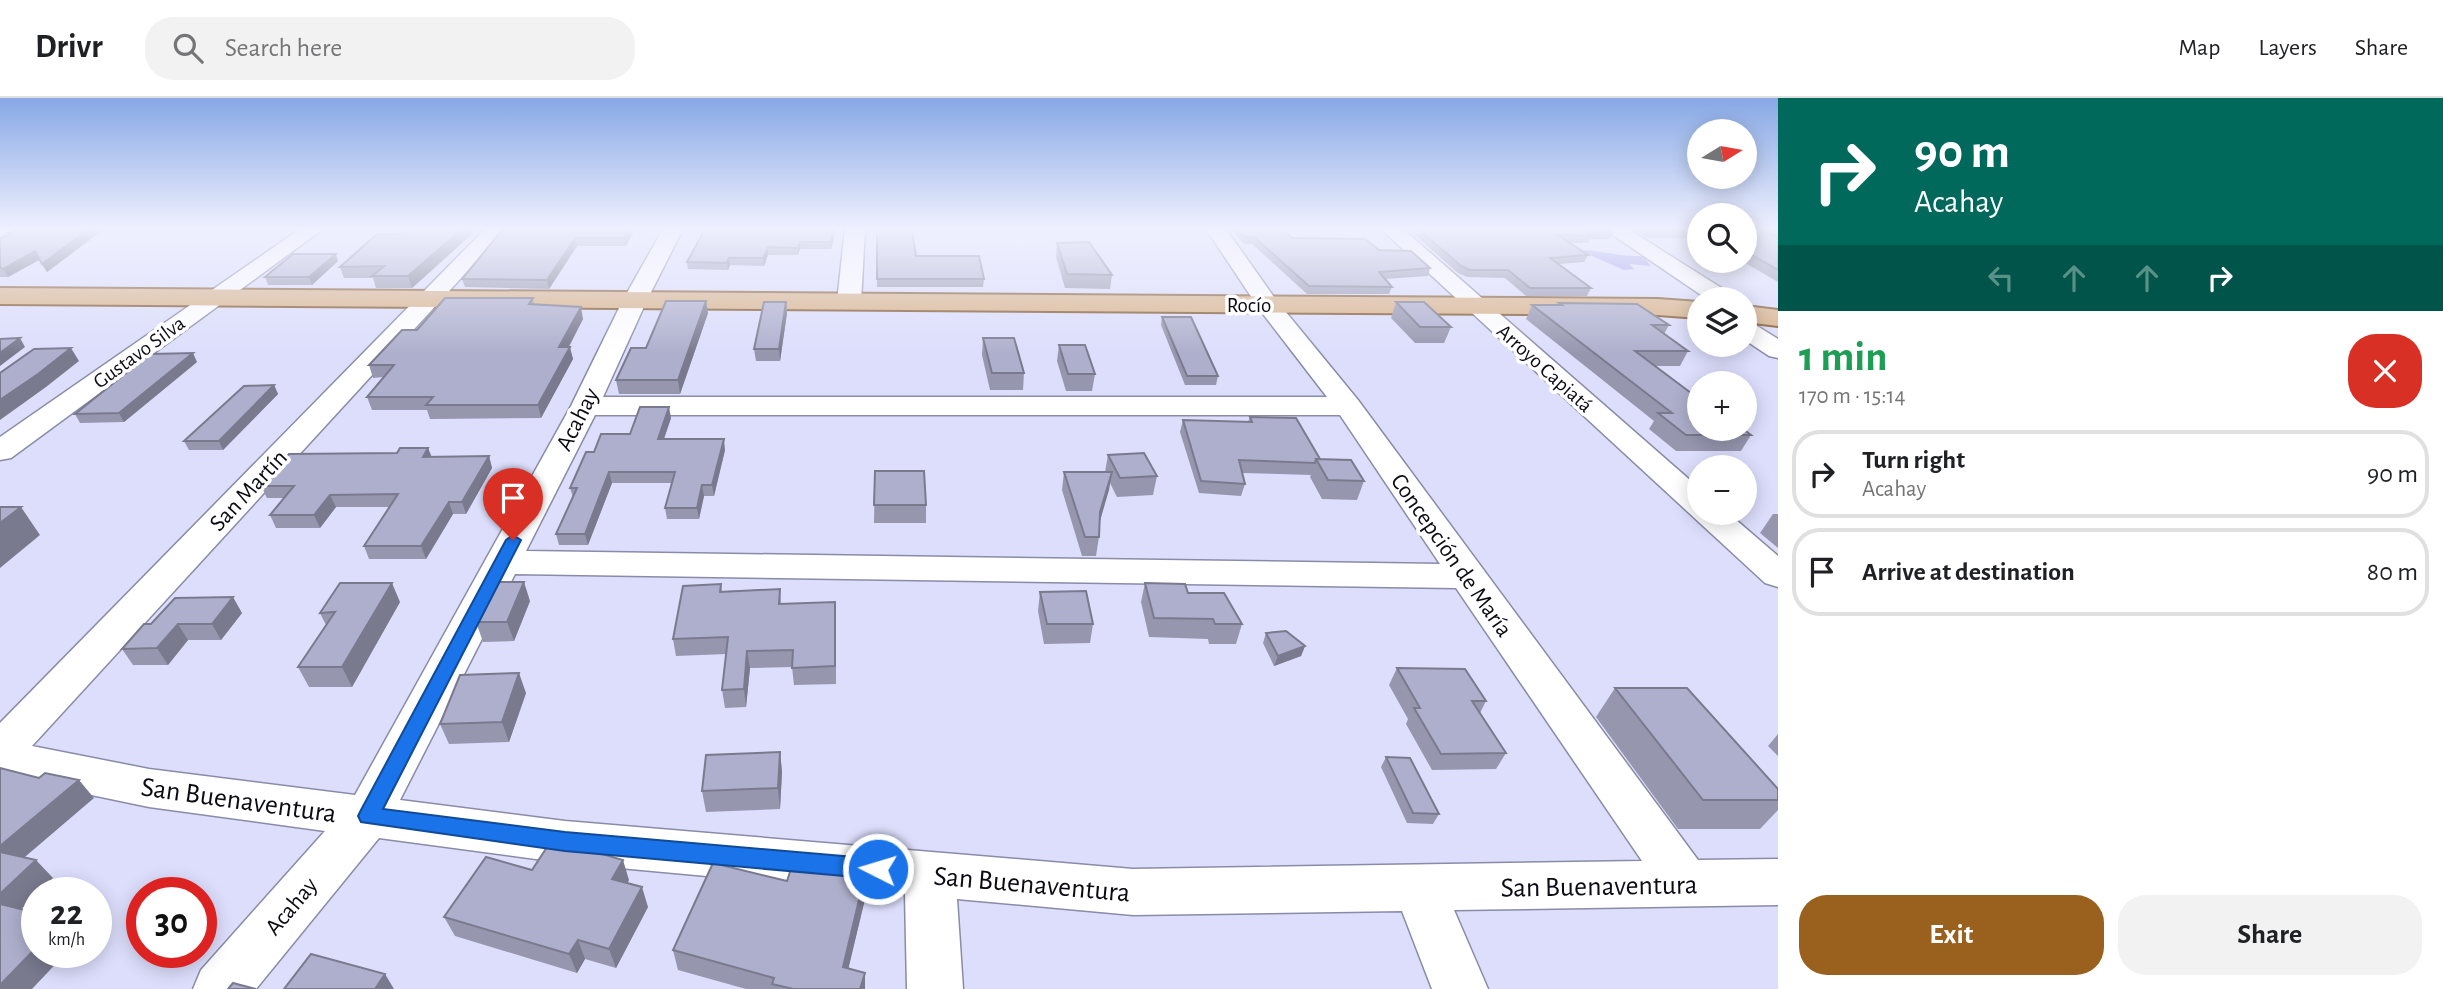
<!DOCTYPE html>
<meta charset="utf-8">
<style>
:root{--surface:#fff;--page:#f2f2f2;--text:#202124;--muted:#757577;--line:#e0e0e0;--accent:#99601e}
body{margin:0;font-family:"Alegreya Sans",sans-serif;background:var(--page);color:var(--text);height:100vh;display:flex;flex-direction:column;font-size:26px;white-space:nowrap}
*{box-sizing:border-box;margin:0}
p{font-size:23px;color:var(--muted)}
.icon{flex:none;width:38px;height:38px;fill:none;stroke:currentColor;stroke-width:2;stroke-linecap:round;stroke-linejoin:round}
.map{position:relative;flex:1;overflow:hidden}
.side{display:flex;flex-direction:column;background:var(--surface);width:665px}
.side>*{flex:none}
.banner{background:#00695c;color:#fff;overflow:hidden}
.needle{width:46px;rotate:79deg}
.fabs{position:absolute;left:1687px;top:21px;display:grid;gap:14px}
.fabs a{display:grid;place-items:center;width:70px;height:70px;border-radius:50%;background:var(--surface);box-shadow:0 4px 18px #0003;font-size:35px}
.speed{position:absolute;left:21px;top:779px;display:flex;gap:14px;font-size:35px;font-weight:700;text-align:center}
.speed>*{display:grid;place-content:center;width:91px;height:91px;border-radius:50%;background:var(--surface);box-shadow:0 4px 18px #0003;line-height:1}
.speed small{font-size:18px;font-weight:400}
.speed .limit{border:10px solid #d22;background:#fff;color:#111}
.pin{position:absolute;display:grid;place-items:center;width:60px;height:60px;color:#fff;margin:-72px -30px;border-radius:50% 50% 50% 0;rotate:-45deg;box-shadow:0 0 7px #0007}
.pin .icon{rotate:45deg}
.me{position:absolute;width:77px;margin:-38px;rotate:275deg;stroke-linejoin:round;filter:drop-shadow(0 0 5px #0008)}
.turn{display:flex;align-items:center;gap:24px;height:147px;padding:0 21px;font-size:32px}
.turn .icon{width:91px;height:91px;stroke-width:2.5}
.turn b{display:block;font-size:49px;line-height:60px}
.lanes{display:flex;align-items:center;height:66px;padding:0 21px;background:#0003;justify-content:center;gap:35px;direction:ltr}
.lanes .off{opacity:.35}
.round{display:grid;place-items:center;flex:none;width:74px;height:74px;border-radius:28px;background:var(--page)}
.headline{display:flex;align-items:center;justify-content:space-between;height:119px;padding:0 21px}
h1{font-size:42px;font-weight:600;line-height:52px;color:#1e9e55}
.primary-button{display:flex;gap:14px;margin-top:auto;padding:14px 21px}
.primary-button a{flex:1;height:80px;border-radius:28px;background:var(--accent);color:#fff;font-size:28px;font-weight:600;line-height:80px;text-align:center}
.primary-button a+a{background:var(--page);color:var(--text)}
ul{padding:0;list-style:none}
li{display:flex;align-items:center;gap:21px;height:88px;margin:0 14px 10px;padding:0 7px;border:4px solid var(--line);border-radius:28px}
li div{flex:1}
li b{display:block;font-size:26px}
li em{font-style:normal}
header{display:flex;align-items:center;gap:42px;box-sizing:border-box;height:98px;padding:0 35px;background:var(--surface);border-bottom:2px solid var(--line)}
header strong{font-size:33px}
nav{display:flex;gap:38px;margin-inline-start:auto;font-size:24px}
.search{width:490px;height:63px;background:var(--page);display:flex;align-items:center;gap:18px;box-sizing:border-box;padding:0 24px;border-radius:28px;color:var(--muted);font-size:26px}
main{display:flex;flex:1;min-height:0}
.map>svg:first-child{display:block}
.forest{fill:#9a9ae5}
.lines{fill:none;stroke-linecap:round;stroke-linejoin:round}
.minor-casing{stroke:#8a8ba7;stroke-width:3}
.major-casing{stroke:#81562b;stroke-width:4}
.minor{fill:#fff;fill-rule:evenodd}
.major{fill:#d9b287;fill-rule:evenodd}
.wall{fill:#9696af}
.shaded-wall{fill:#7a7a8f}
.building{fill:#aeafcc;stroke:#7a7a8f;stroke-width:2}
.route{fill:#1a73e8;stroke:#114b97;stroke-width:2}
.labels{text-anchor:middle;stroke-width:7;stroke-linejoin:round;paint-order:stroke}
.far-street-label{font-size:21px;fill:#0b0b14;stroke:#fff}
.street-label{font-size:24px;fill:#0b0b14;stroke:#fff}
.near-street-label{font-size:28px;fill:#0b0b14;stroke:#fff}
</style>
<header>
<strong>Drivr</strong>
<div class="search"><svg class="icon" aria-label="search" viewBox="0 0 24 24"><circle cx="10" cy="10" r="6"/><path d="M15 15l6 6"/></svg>Search here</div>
<nav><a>Map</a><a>Layers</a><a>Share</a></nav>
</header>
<main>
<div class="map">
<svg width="1778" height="891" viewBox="0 0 1778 891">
<rect width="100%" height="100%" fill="#dcdefc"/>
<path class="forest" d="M1578,152c22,0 42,7 65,6l8,10 -22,-2 5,5 -10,1z"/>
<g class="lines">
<defs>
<path id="minor" d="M30,131l-3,4 -27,10v-13z
M300,131h23l-312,229 -11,2v-23z
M485,131h21l-474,517 117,23 206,26 216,-389 52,-106 40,-71h20l-36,71 -44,97h724l-67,-87 -54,-81h20l50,71 82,100 340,460 80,-1v46l-324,5 34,79h-56l-30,-78 -269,4 -176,-16 6,90h-56l-2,-95 -340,-31 -186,-25 -123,151h-63l8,-19 124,-139 -176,-24 -149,-31v-53zM595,317h745l100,149 -914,-13zM515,476l941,14 186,273 -509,8 -568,-48 -165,-21z
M845,131h20l-4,73 -4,5h-16l-4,-5z
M1381,131h22l296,259v25h29l50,43v31l-13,-4z
M1604,131h24l103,65 4,5h-28z
M1745,224l9,2 24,15v19l-9,-2 -24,-16z"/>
<path id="major" d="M0,190l1658,11 41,3v16l-41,-3 -1658,-11z
M1745,208l33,4v16l-33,-4z"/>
</defs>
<use href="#minor" class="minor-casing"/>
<use href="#major" class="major-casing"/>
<use href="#minor" class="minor"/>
<use href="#major" class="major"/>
</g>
<path class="wall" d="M104,131l-57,43 -8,-12 -31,17h-8v-39l9,-3 -1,-2z
M405,131h66l1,5 -60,54h-36l-3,-10h-29l-4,-11 59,-33z
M503,131h132l-9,17h-49l-28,43 -84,-2 -3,-8z
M836,131l-5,20h-31l-2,6h-30l-4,11 -34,-1 -2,5 -40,-1 -1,-7z
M877,131l39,27 68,23 -1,8h-106z
M1231,131h52l9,9 87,12 51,18 -2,8 -43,3 7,8 -3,7h-82l-55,-50h-8z
M1408,131h203l2,3 -3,7h-20l-2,4h-19l19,12 -4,7 -25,2 32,24 -4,8h-61l-21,-18 -38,-1 -9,-4z
M1630,131h69v9h-51z
M1745,131h33v53l-36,-21h3z
M1057,145l55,32 -2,14 -45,-1 -9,-31z
M338,163l-26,24h-44l-3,-8z
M533,200l1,7 49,14 -14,28 4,12 -32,59 -111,1 -3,-9h-55l-5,-13 16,-20 -10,1 -4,-13 48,-35z
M786,204l1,11 -7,48h-24l-2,-12z
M1396,204l55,25 -7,16h-29l-24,-25z
M1559,205l110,22 -5,9 24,17 -8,15h-25l44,63 52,6 -10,16h-65l-27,-22 5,-8 -128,-102 6,-14h26z
M708,215l-28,81h-61l-3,-14 30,-32z
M1162,219l56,59 -2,9h-31l-24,-60z
M983,240l41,35 -1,17h-33l-8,-35z
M1059,247l36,29 -3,17h-26l-9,-30z
M197,264l-73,60 -44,1 -5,-9z
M274,287l4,9 -55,56h-34l-5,-9z
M1250,319l70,42 44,22 -7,19 -35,-1 -12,-22 1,-2 -69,-2 3,11 -4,12 -42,-3 -19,-61 3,-12 65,2z
M671,320l-7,21 61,11 -11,46h-10l-5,23h-32l-2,-11 7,-25h-60l-24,62h-29l-3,-11 17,-37 -3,-9 24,-36 36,-18z
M428,350l3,9 58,-1 3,12 -26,46h-13l-27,45h-57l-5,-13 26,-39h-54l-16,21h-44l-6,-13 14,-17h-17l-6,-12 136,-33z
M1108,357l49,21 -4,19 -36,2 -7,-14 -10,38 -1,16 -3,19h-14l-20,-66 2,-18h41z
M875,373l51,34v18h-52z
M1773,416h5v34l-18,-15z
M1145,485l43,10 54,31 -6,20h-27l-1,-5 -59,-2 -8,-35z
M721,486l1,7 58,-2 1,15 55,15v65l-42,1 -2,-18 -42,1 -4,39 -21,1 -3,-18 4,-36 -50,2 -3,-17z
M1040,494l53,32 -3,19 -46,1 -6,-33z
M530,503l-16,40 -31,1 -7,-20z
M400,504l-48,85h-43l-11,-20 28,-42 -6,-12z
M242,515l-21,27h-33l-20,25h-35l-11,-16 29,-25z
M1266,535l39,13 -4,10 -27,10 -11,-23z
M1397,570l89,33 -6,12 26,40 -10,16 -64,1 -26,-46 2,-5 -19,-34z
M1615,590l163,101v21l-18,19h-82l-82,-112z
M526,595l-17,49 -60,2 -9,-20z
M1778,636v22l-10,-10z
M780,654l2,20 -2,37 -74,3 -4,-21z
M1386,659l53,57 -6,10 -26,-1 -26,-56z
M532,772l97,10 -2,3 21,24 -32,61 -31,-9 -8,14 -122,-37 -11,-19z
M864,781l1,20 -17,70 17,20h-119l-68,-19 -5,-20 114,-69z"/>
<path class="shaded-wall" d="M89,131h15l-57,43 -5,-8z
M462,131h9l1,5 -60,54 -4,-12z
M629,131h6l-9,17 -2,-8z
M834,131h2l-5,20v-7z
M575,140l2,8 -28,43 -2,-9z
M800,144v7l-2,6v-7z
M768,149v8l-4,11 -1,-8z
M35,153l4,9 -31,17 -5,-8z
M336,156l2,7 -26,24 -3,-8z
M729,160l1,7 -2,5 -1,-7z
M706,203l2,12 -28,81 -2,-14z
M786,204l1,11 -7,48 -1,-12z
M581,209l2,12 -21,40 -3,-12z
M20,240l5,9 -25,19v-13z
M570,249l3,12 -32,59 -3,-13z
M71,250l8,13 -33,26 -46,33v-20z
M193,255l4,9 -73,60 -5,-9z
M274,287l4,9 -55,56 -4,-9z
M669,309l2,11 -11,32 -2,-11z
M724,341l1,11 -11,46 -2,-11z
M428,350l5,12 -10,-3z
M489,358l3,12 -26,46 -4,-12z
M609,374l3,11 -24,62 -3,-11z
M1112,374l-3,18 -12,41 3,-19z
M702,387l2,11 -5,23 -2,-11z
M330,397l6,12 -16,21 -6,-13z
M449,404l4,12 -27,45 -5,-13z
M21,409l19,28 -40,33v-45z
M524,484l6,19 -16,40 -7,-19z
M392,485l8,19 -48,85 -10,-20z
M233,499l9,16 -21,27 -9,-16z
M178,526l10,16 -20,25 -11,-17z
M1305,548l-4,10 -27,10 4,-10z
M747,553l3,17 -4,39 -2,-18z
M519,575l7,20 -17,49 -7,-20z
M780,654l2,20 -2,37 -2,-21z
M79,682l15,18 -82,70 -12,-12v-10z
M36,762l17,18 -43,42 -10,-10v-16z
M623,762l6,20 -10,19 -7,-20z
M864,781l1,20 -21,88 -1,-20z
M642,789l6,20 -32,61 -7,-19z
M578,842l7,19 -8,14 -8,-19z
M37,849v5h30l-35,37h-32v-4z
M865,875v16h-5z
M385,876l9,15h-19z"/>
<path class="building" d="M19,131h70l-47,35 -7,-13 -32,18 -3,-1v-30l12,-4 -4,-1z
M405,131h57l-54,47h-36l12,-10 -44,1 37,-33h22z
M503,131h126l-5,9h-49l-28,42 -85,-1z
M705,131h129l-3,13h-31l-2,6 -30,-1 -5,11h-34l-2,5 -40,-1z
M877,131h35l4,27h63l5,23h-107z
M1238,131h45l9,9 73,1 14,11 32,1 19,17 -51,4 13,15 -83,-1 -55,-49h-9z
M1418,131h193l2,3h-27l5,4 -33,-1 30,20 -38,3 41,30h-61l-22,-18h-38l-9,-4z
M1649,131h50v1h-47z
M1745,131h33v5h-6l6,4v32l-33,-19z
M1089,144l23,33 -45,-1 -10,-31z
M293,156h43l-27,23h-44z
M445,200h88l-4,6 52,3 -22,40h11l-32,58h-112l7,-8h-66l27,-32h-25l33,-35h15z
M666,203h40l-28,79h-62l15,-32h15z
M764,204h22l-7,47h-25z
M1396,204h28l27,25h-31z
M1559,205l78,1 32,21h-17l36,26h-53l64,48v30h44l8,6h-65l-28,-22h14l-140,-108h30z
M1162,219h29l27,59h-31z
M20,240l-20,15v-14z
M983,240h31l10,35h-32z
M1059,247h26l10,29h-27z
M71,250l-33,26 -38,26v-27l34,-24z
M193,255l-74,60 -44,1 75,-60z
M274,287l-55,56h-35l60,-55z
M640,309h29l-11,32h66l-12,46h-10l-5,23h-32l10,-36h-66l-24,62h-29l21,-46h-7l16,-36h8l7,-18h29z
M1250,319l46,1 24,41h-4l-1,4 -76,-3 6,24 -44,-3 -18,-61 69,2z
M400,350h28l-5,9 66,-1 -27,46h-13l-28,44h-57l34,-52 -68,1 -16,20h-44l24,-29h-33l28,-32 108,-1z
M1144,355l13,23 -37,2 -12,-23z
M1316,361l35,1 13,21 -36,-1z
M875,373h49l2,34h-52z
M1064,374h48l-12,40 -1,25h-14z
M0,409h21l-21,16z
M497,484h27l-17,40h-31z
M340,485h52l-50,84h-44l37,-55 -15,1z
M1145,485l40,1 3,9h36l18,31h-27l-2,-5 -59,-1z
M721,486l-1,8 60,-3 -1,15 56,-2v64l-43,2 1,-18 -46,1 -3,38 -22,1 6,-53 -55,2 10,-53z
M1086,493l7,33h-46l-7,-32z
M233,499l-21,27h-34l-21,24 -35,1 22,-25h7l24,-26z
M1286,533l19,15 -27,10 -12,-23z
M1397,570l68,1 21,32h-14l34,52 -65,1 -27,-46h6z
M519,575l-17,49 -62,2 20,-49z
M1615,590h72l91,101v11h-75z
M780,654l-2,36 -76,3 4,-36z
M1386,659l24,1 29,56 -26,-1z
M0,670l39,10 6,-5 34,7 -79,66z
M549,746l29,3 45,13 -11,19 30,8 -33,62 -31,-9 -9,14 -125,-37 42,-60 46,13z
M0,754l36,8 -36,34z
M713,765l74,18 5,-15 72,13 -21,88 22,6 -5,16h-67l-21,-5 2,-6 -101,-28z
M0,806l37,9v34l-37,38z
M311,856l74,20 -10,15h-91z
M233,885l23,6h-28z"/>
<linearGradient id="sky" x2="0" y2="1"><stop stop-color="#87a8e5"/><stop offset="0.51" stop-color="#eff0fe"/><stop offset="1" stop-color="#eff0fe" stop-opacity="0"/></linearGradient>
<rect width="1778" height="256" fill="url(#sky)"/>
<path class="route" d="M513,437l8,5 -138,269 182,23 313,27 8,3 3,7 -3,8 -8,2 -313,-28 -204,-29 -3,-6 3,-6 145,-270z"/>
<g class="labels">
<g class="far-street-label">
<text x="1249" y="214">Rocío</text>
<text transform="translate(139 254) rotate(-36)" y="7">Gustavo Silva</text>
<text transform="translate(1545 270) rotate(42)" y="7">Arroyo Capiatá</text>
</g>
<g class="street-label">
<text transform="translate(577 321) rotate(-63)" y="8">Acahay</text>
<text transform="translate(248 392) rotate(-47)" y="8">San Martín</text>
<text transform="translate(1452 457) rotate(55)" y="8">Concepción de María</text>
<text transform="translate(291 808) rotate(-50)" y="8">Acahay</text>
</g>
<g class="near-street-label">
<text transform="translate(239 701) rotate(8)" y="10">San Buenaventura</text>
<text transform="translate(1032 785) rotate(5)" y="10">San Buenaventura</text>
<text transform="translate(1599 787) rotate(-1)" y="10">San Buenaventura</text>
</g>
</g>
</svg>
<div class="fabs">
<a><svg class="needle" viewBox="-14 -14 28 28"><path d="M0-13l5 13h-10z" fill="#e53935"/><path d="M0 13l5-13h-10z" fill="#757577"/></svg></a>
<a><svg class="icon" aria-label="search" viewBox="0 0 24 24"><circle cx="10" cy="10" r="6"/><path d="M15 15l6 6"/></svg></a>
<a><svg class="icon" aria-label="layers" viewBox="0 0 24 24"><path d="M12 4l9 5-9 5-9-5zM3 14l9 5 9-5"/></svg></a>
<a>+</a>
<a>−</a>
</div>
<div class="speed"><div>22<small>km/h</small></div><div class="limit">30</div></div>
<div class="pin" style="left:513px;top:442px;background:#d93025"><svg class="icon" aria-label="arrive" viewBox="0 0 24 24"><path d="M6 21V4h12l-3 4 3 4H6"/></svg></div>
<svg class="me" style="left:878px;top:771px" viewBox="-20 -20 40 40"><circle r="17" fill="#1a73e8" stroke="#fff" stroke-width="3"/><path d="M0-11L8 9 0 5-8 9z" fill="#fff"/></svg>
</div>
<section class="side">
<div class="banner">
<div class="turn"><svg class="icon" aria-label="right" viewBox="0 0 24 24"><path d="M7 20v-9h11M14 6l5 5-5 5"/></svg><div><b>90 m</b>Acahay</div></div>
<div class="lanes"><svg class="icon off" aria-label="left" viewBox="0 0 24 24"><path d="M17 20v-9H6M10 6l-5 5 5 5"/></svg><svg class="icon off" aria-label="ahead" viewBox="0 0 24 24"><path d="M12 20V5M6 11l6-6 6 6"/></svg><svg class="icon off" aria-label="ahead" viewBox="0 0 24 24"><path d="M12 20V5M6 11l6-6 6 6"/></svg><svg class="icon" aria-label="right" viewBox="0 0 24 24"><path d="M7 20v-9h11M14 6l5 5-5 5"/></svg></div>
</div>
<div class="headline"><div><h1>1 min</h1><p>170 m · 15:14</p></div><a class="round" style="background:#d93025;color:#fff"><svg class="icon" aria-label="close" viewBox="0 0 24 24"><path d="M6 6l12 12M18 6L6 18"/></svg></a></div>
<ul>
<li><svg class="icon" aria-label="right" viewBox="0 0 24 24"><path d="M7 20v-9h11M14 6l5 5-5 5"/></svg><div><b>Turn right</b><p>Acahay</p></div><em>90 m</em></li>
<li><svg class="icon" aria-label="arrive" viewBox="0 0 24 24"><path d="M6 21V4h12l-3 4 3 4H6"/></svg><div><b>Arrive at destination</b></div><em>80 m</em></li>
</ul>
<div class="primary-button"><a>Exit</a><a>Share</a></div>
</section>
</main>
